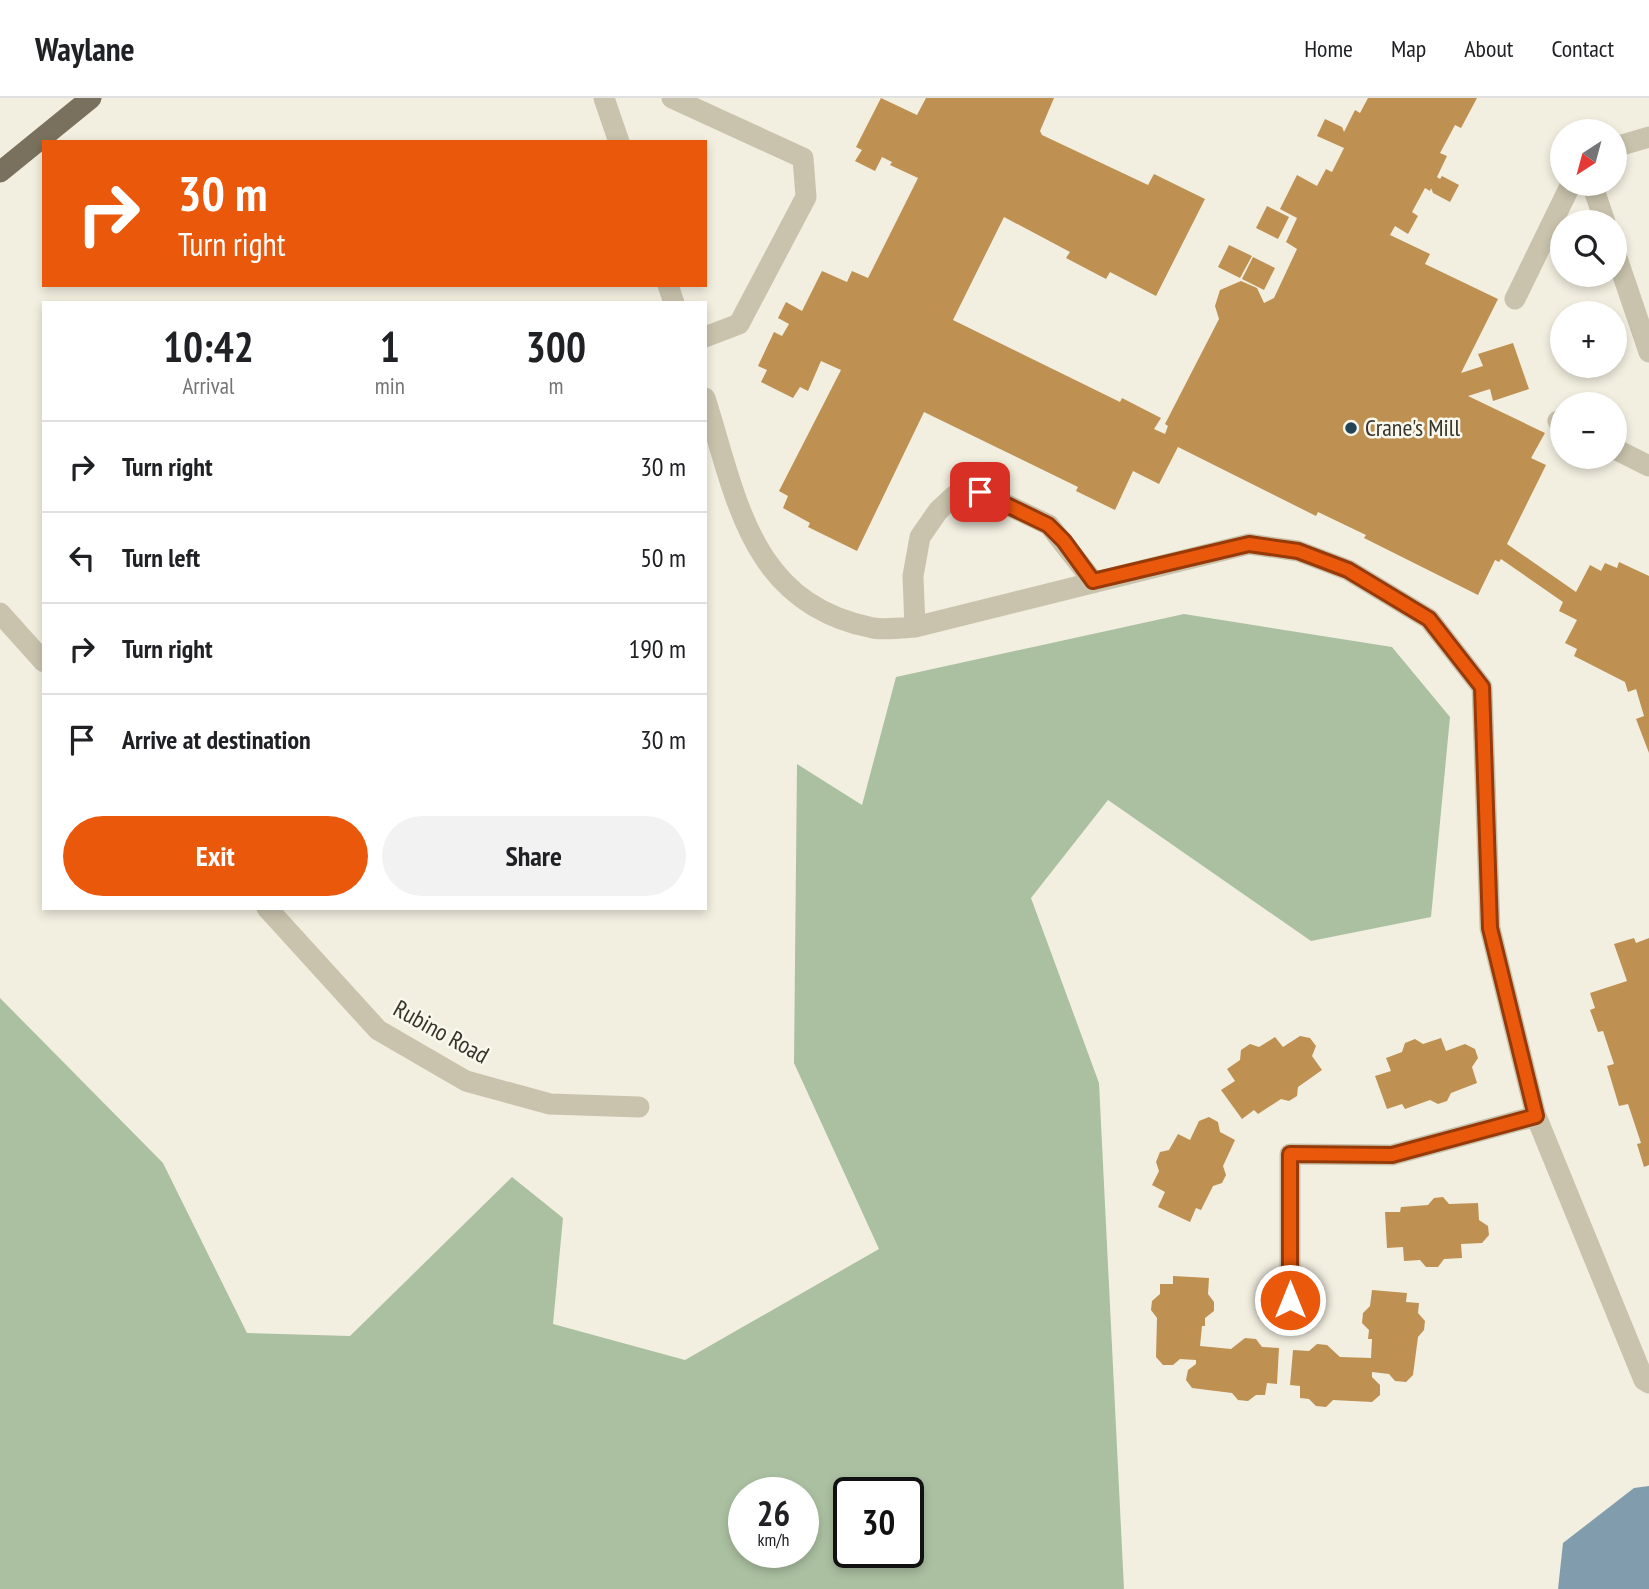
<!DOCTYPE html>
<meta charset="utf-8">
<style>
:root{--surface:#fff;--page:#f2f2f2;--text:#202124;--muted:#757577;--line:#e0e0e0;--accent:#ea580c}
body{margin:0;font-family:"PT Sans Narrow",sans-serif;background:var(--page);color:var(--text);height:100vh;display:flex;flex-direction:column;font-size:26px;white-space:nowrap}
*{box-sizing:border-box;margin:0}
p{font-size:23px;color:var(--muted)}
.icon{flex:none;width:38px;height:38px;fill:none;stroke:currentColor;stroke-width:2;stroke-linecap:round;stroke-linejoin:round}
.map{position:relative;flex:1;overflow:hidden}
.sheet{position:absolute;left:42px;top:203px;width:665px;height:609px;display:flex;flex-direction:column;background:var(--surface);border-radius:0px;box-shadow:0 4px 10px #0003}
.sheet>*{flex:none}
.hud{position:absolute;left:42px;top:42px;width:665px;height:147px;border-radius:0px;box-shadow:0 4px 10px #0003;background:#ea580c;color:#fff;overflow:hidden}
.needle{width:46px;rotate:216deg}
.tools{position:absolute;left:1550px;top:21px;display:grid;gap:14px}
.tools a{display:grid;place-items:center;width:77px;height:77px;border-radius:50%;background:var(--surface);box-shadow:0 4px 10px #0003;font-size:35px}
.speed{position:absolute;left:728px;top:1379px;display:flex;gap:14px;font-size:35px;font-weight:700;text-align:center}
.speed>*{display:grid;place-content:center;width:91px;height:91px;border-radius:50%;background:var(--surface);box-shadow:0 4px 10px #0003;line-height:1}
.speed small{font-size:18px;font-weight:400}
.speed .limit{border:4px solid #111;border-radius:10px;background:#fff;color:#111}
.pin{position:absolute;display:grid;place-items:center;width:60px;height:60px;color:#fff;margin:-30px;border-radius:14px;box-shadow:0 4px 10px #0006}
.me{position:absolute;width:77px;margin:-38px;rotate:0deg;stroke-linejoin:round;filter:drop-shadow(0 0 5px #0008)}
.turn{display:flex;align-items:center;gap:24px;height:147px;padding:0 21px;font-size:32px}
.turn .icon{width:91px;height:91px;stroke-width:2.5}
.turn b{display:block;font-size:49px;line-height:60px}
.eta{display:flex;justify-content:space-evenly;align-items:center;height:119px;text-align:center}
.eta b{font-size:42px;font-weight:600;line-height:49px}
.primary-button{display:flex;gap:14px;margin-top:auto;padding:14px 21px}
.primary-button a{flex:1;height:80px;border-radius:42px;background:var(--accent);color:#fff;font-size:28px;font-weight:600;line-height:80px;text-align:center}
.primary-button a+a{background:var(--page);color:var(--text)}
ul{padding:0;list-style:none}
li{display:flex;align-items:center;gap:21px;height:91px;padding:0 21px;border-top:2px solid var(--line)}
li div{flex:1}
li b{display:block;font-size:26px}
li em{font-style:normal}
header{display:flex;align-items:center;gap:42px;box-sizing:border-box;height:98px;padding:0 35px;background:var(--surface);border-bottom:2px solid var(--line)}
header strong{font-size:33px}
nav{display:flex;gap:38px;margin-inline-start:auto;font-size:24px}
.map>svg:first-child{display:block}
.green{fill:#abc0a1;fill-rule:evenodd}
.water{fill:#819dad}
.building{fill:#be9052}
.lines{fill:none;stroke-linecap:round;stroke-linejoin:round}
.minor{stroke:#c9c3ad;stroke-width:21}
.major{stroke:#79705d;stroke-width:21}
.route-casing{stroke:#983908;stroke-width:18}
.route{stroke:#ea580c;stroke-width:12}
.poi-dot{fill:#234357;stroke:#f9f8ed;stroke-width:2.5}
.labels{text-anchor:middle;stroke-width:5;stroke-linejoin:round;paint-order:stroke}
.poi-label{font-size:24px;fill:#38332b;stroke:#f9f8ed;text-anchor:start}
.street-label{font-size:24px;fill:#38332b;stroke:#f9f8ed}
</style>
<header>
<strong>Waylane</strong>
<nav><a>Home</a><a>Map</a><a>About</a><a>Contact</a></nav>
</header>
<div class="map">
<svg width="1649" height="1491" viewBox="0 0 1649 1491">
<rect width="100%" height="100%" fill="#f2efe0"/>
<path class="green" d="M1184,516l208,33 58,70 -19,200 -120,24 -203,-141 -77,98 68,185 25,506h-1124v-591l163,165 84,170 103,3 162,-159 51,41 -10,106 132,36 194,-111 -85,-186 3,-299 65,41 34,-128zM744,1395h59v59h-59zM849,1395h59v59h-59z"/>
<path class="water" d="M1649,1388v103h-91l5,-46 71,-55z"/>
<path class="building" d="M881,0l36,17 9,-17h128l-14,33 2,4 106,50 6,-11 51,25 -49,97 -46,-24 -4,7 -40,-21 4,-6 -66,-35 -51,103 167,82 2,-4 39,20 -7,11 11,5 3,-8 -3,-2 54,-105 -4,-13 5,-16 21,-9 16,7 7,15 10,-5 23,-49 -11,-7 11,-24 -17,-9 17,-34 20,11 9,-17 6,3 12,-24 -27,-12 8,-17 17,8 2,5 11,-22 5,3 8,-15h109l-16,30 -6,-3 -15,28 7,3 -10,21 3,2 2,-3 17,9 -9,17 -17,-9 -2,-5 -1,3 -5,-3 -13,24 6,4 -10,18 -13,-8 -5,9 40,19 -5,10 73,35 -37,74 22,-7 -5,-12 35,-11 16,46 -36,12 -3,-12 -22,7 77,37 -14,25 15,7 -39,79 69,48 14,-27 11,6 4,-8 12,5 2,-6 30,14v177l-13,-34 8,-3 -8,-27 -8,3 -3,-10 -51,-26 3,-7 -12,-6 12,-23 -18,-9 4,-9 -62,-43 -2,3 -4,-2 -17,35 -114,-57 2,-3 -48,-23 -2,4 -138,-69 -19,37 -26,-13 -18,39 -39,-19 2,-4 -154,-75 -67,139 -49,-24 2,-4 -27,-15 5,-12 -9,-5 62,-121 -20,-9 -13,30 -8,-4 -7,11 -32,-16 6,-12 -9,-4 16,-34 8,4 7,-12 -11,-6 8,-16 16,9 20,-40 25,11 5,-11 16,7 50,-100 -28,-13 2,-3 -10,-5 -7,14 -20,-10 7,-11 -6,-3z
M1267,108l22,11 -11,22 -22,-11z
M1229,147l23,11 -12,22 -22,-11z
M1253,159l22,11 -11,22 -22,-11z
M1634,840l2,5 13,-5v227l-5,2 -7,-23 4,-1 -13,-39 -9,2 -12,-40 7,-2 -11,-33 -5,1 -8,-22 5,-2 -5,-15 37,-12 -13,-37z
M1300,938l10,2 6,8 -4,10 10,14 -24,17 -1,9 -8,5 -8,-2 -23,15 -4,-4 -12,9 -21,-29 14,-9 -8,-12 13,-9 1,-10 9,-6 9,3 16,-10 8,10z
M1441,940l5,13 19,-7 10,5 3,9 -6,9 5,16 -26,10 -4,8 -9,3 -8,-4 -25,9 -3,-5 -15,5 -12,-33 16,-5 -5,-13 16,-6 3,-9 10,-4 8,5z
M1209,1019l9,5 2,10 15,8 -12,26 3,9 -4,8 -9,3 -12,24 -5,-2 -6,14 -32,-15 7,-15 -13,-7 7,-14 -3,-9 4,-10 9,-2 9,-16 12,6 9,-19z
M1443,1099l6,7 29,-1 1,17 9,6 1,9 -7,8 -21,1 1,14 -18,1 -6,8h-12l-6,-7 -16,1 -1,-14 -16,1 -2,-36h15l1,-5 27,-2 6,-7z
M1173,1178l36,2 -1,16 6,8v9l-9,7v8h-3l-2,20 31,3 14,-11 11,1 6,8 17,1 -2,36 -10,-1 -2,12h-9l-8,6 -10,-1 -6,-7 -40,-5 -6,-8 2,-10 8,-6v-4l-16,-1 -7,6h-10l-7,-8 1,-39 -6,-8 1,-9 8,-7v-10h13z
M1372,1192l35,3 -1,9 13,1 -1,10 7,8 -1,9 -6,7 -5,38 -7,7 -11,-1 -6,-7 -17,-2v5l8,8v10l-8,7 -39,-2 -7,7 -10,-1 -7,-7 -9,-1v-12l-10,-1 3,-35 16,1 8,-7 10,1 13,12 31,1 1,-19h-4l1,-9 -7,-7 1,-10 7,-7z"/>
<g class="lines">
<path class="minor" d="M604,0l15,44
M672,0l131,60 3,39 -67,127 -34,13
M1615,49l34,-10
M1592,86l13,38
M1615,154l34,100
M668,187l6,18
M1515,201l56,-115
M705,300c32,101 45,206 168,230 13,2 29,0 42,-1l334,-83 49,7 50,19 81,49 53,68 8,241 46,188 108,264 5,3
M1558,323l5,3
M1615,351l34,17
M0,515l44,49
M915,529l-2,-51 7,-39 18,-26 16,-15 26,-4 69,33 44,56
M267,810l111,122 88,51 84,23 89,3
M1290,1202v-146l102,1 144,-39"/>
<path class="major" d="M0,74l91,-74"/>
</g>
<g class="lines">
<defs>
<path id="route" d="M980,394l68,33 16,16 29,40 156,-37 49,7 50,19 81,49 53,68 8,241 46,188 -144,39 -102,-1v146"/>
</defs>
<use href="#route" class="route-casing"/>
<use href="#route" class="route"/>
</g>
<circle class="poi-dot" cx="1351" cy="330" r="7"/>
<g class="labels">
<g class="poi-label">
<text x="1365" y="338">Crane's Mill</text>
</g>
<g class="street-label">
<text transform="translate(441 934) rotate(29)" y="8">Rubino Road</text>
</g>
</g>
</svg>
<div class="tools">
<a><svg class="needle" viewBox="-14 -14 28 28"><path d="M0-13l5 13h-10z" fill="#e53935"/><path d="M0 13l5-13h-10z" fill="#757577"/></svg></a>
<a><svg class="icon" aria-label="search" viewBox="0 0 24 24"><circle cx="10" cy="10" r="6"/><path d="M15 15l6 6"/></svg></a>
<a>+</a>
<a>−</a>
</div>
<div class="speed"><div>26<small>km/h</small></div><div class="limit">30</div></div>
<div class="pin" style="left:980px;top:394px;background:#d93025"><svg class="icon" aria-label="arrive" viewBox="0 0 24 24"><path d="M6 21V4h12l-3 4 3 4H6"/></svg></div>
<svg class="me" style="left:1290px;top:1202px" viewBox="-20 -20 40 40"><circle r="17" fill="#ea580c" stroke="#fff" stroke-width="3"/><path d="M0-11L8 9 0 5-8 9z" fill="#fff"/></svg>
<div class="hud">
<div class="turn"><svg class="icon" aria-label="right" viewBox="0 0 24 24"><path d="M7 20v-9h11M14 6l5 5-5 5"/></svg><div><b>30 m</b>Turn right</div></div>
</div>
<section class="sheet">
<div class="eta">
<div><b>10:42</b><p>Arrival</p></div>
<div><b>1</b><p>min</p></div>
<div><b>300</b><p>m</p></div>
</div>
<ul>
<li><svg class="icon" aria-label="right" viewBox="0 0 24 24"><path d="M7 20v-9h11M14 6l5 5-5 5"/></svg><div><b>Turn right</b></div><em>30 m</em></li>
<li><svg class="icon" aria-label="left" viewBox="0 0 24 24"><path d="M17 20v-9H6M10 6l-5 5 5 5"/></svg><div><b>Turn left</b></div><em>50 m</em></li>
<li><svg class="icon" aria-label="right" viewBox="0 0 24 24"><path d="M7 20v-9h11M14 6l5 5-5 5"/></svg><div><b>Turn right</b></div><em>190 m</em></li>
<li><svg class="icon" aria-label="arrive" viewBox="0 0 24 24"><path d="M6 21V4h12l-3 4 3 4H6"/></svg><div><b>Arrive at destination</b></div><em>30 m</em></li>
</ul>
<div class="primary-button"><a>Exit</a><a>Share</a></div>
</section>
</div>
